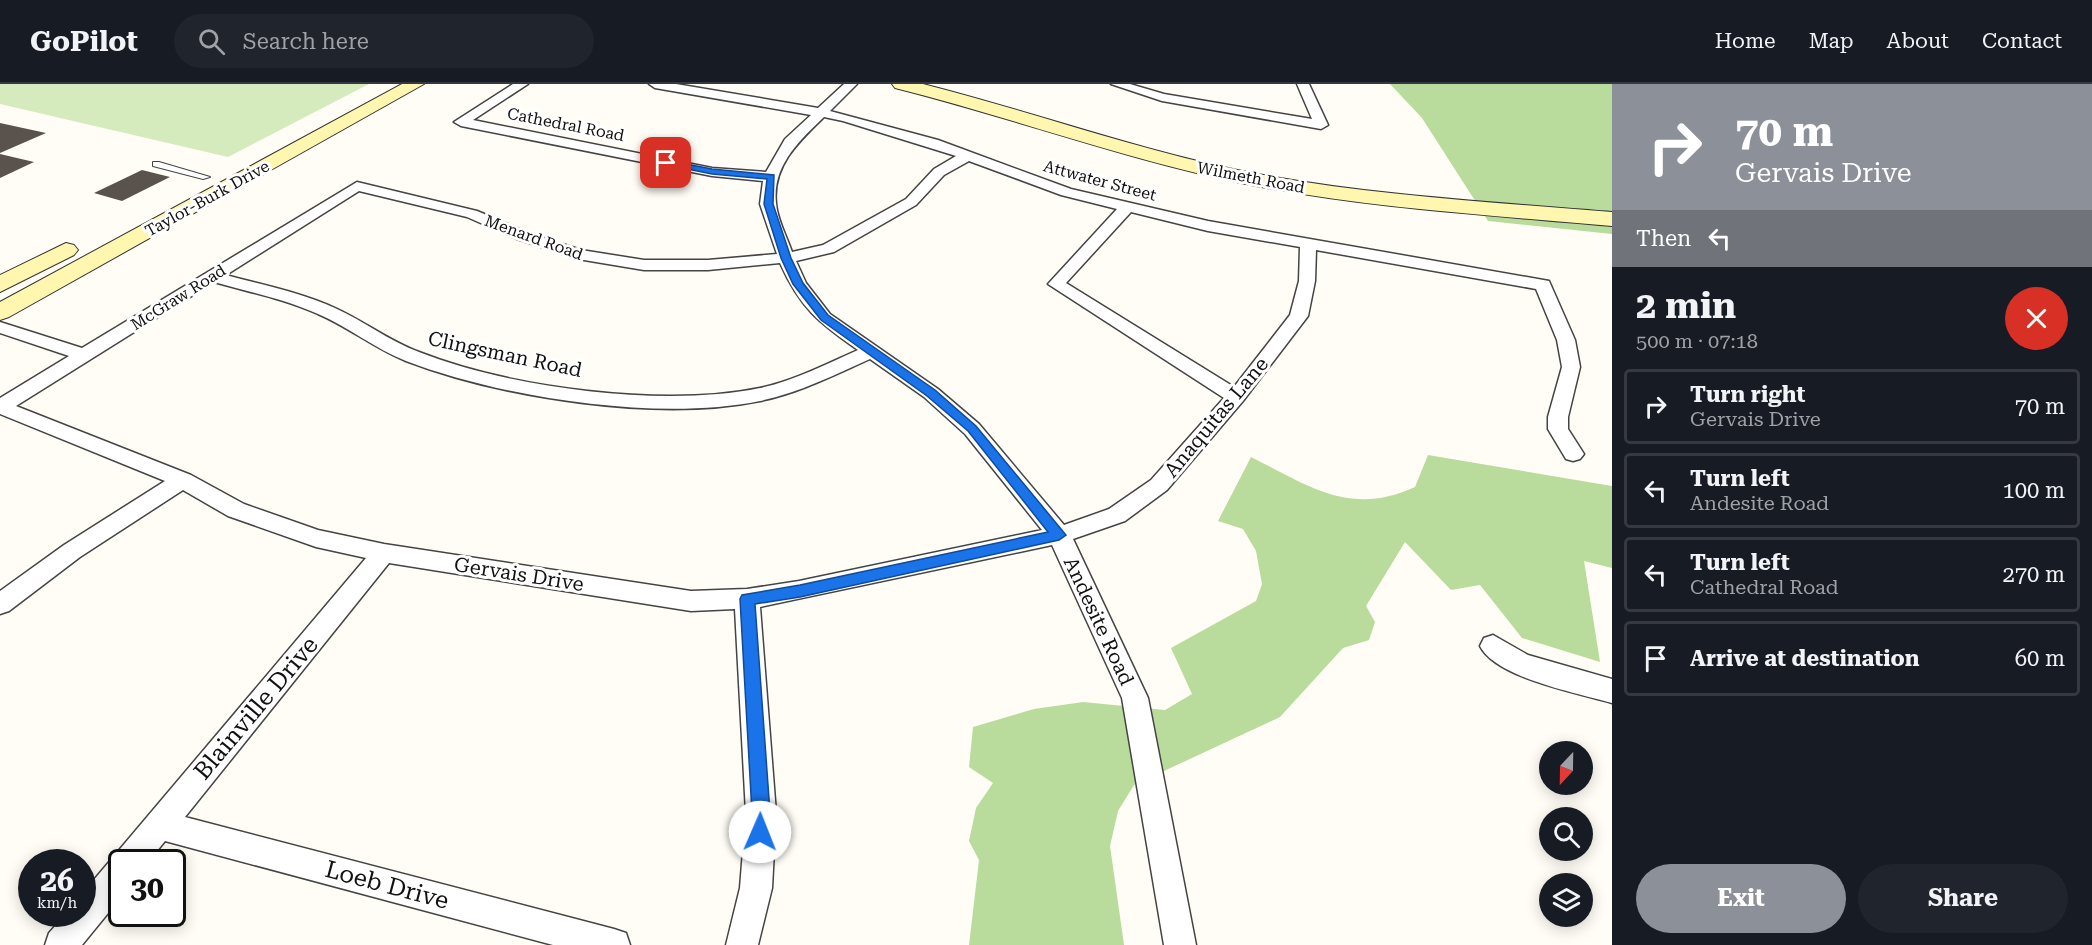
<!DOCTYPE html>
<meta charset="utf-8">
<style>
:root{--surface:#171b24;--page:#20242c;--text:#f1f3f6;--muted:#9ea1a6;--line:#363941;--accent:#8c9099}
body{margin:0;font-family:"Roboto Serif",serif;background:var(--page);color:var(--text);height:100vh;display:flex;flex-direction:column;font-size:22px;white-space:nowrap}
*{box-sizing:border-box;margin:0}
p{font-size:20px;color:var(--muted)}
.icon{flex:none;width:33px;height:33px;fill:none;stroke:currentColor;stroke-width:2;stroke-linecap:round;stroke-linejoin:round}
.map{position:relative;flex:1;overflow:hidden}
.panel{display:flex;flex-direction:column;background:var(--surface);width:480px}
.panel>*{flex:none}
.banner{background:#8c9099;color:#fff;overflow:hidden}
.needle{width:39px;rotate:202deg}
.fabs{position:absolute;left:1539px;top:657px;display:grid;gap:12px}
.fabs a{display:grid;place-items:center;width:54px;height:54px;border-radius:50%;background:var(--surface);box-shadow:0 3px 15px #0003;font-size:30px}
.speed{position:absolute;left:18px;top:765px;display:flex;gap:12px;font-size:30px;font-weight:700;text-align:center}
.speed>*{display:grid;place-content:center;width:78px;height:78px;border-radius:50%;background:var(--surface);box-shadow:0 3px 15px #0003;line-height:1}
.speed small{font-size:15px;font-weight:400}
.speed .limit{border:3px solid #111;border-radius:9px;background:#fff;color:#111}
.pin{position:absolute;display:grid;place-items:center;width:51px;height:51px;color:#fff;margin:-26px;border-radius:12px;box-shadow:0 3px 9px #0006}
.me{position:absolute;width:66px;margin:-33px;rotate:1deg;stroke-linejoin:round;filter:drop-shadow(0 0 4px #0008)}
.turn{display:flex;align-items:center;gap:21px;height:126px;padding:0 24px;font-size:27px}
.turn .icon{width:78px;height:78px;stroke-width:2.5}
.turn b{display:block;font-size:42px;line-height:51px}
.then{display:flex;align-items:center;height:57px;padding:0 24px;background:#0003;gap:12px;font-size:22px}
.round{display:grid;place-items:center;flex:none;width:63px;height:63px;border-radius:32px;background:var(--page)}
.overview{display:flex;align-items:center;justify-content:space-between;height:102px;padding:0 24px}
h1{font-size:36px;font-weight:700;line-height:45px}
.button{display:flex;gap:12px;margin-top:auto;padding:12px 24px}
.button a{flex:1;height:69px;border-radius:36px;background:var(--accent);color:#fff;font-size:24px;font-weight:700;line-height:69px;text-align:center}
.button a+a{background:var(--page);color:var(--text)}
ul{padding:0;list-style:none}
li{display:flex;align-items:center;gap:18px;height:75px;margin:0 12px 9px;padding:0 12px;border:3px solid var(--line);border-radius:6px}
li div{flex:1}
li b{display:block;font-size:22px}
li em{font-style:normal}
header{display:flex;align-items:center;gap:36px;box-sizing:border-box;height:84px;padding:0 30px;background:var(--surface);border-bottom:2px solid var(--line)}
header strong{font-size:28px}
nav{display:flex;gap:33px;margin-inline-start:auto;font-size:21px}
.search{width:420px;height:54px;background:var(--page);display:flex;align-items:center;gap:15px;box-sizing:border-box;padding:0 21px;border-radius:33px;color:var(--muted);font-size:22px}
main{display:flex;flex:1;min-height:0}
.map>svg:first-child{display:block}
.green{fill:#d5ebbd}
.forest{fill:#b9dc9c}
.building{fill:#5a524d}
.lines{fill:none;stroke-linecap:round;stroke-linejoin:round}
.lane-casing{stroke:#444;stroke-width:2}
.street-casing{stroke:#444;stroke-width:3}
.secondary-casing{stroke:#333;stroke-width:2}
.lane{fill:#fff;fill-rule:evenodd}
.street{fill:#fff;fill-rule:evenodd}
.secondary{fill:#fff6b0;fill-rule:evenodd}
.route{fill:#1a73e8;stroke:#114b97;stroke-width:1.5}
.labels{text-anchor:middle;stroke-width:6;stroke-linejoin:round;paint-order:stroke}
.far-street-label{font-size:16px;fill:#111;stroke:#fff}
.street-label{font-size:20px;fill:#111;stroke:#fff}
.near-street-label{font-size:24px;fill:#111;stroke:#fff}
</style>
<header>
<strong>GoPilot</strong>
<div class="search"><svg class="icon" aria-label="search" viewBox="0 0 24 24"><circle cx="10" cy="10" r="6"/><path d="M15 15l6 6"/></svg>Search here</div>
<nav><a>Home</a><a>Map</a><a>About</a><a>Contact</a></nav>
</header>
<main>
<div class="map">
<svg width="1612" height="861" viewBox="0 0 1612 861">
<rect width="100%" height="100%" fill="#fffdf5"/>
<path class="green" d="M0,0h369l-141,73 -228,-53z"/>
<path class="forest" d="M1390,0h222v150l-124,-13 -66,-103z
M1428,371l184,31v82l-28,-7 16,101 -78,-24 -42,-53 -29,5 -46,-48 -39,64 9,16 -6,18 -26,8 -63,69 -146,68 -16,26 -8,35 14,99h-155l10,-85 -10,-19 7,-33 17,-25 -24,-16 4,-40 61,-18 49,-7 82,8 27,-16 -21,-46 85,-47 6,-17 -6,-33 -13,-22 -25,-8 33,-64c58,29 99,60 164,30z"/>
<path class="building" d="M0,39l46,10 -46,20z
M0,70l34,8 -34,16z
M142,86l28,7 -48,24 -28,-8z"/>
<g class="lines">
<defs>
<path id="lane" d="M153,78h6l51,15 -7,2 -50,-13z"/>
<path id="street" d="M513,0h15l-55,36 239,48 54,4 19,-33 26,-24 -156,-27 -6,-4h27l142,24 26,-24h13l-27,27 108,29 133,49 137,32 341,60 26,59 5,27 -12,50v12l16,25 -4,5 -7,2 -7,-2 -18,-30v-12l14,-50 -5,-27 -21,-51 -220,-39 -1,31 -7,35 -65,85 -76,89 -42,31 -52,18 75,159 48,247h-32l-42,-247 -70,-153 -292,62 16,206 -4,75 -14,57h-32l14,-57 6,-75 -11,-204 -44,2 -302,-48 -204,254 429,112 12,4 4,12h-77l-388,-104 -17,21h-26v34l-40,49h-37l4,-12 17,-19h16v-20l284,-336 -50,-11 -88,-31 -45,-26 -103,67 -71,54 -9,3v-23l64,-46 101,-64 -165,-67v-16l69,-42 -69,-23v-11l82,26 275,-166 120,29 52,22 52,17 63,10h64l69,-6 -17,-50 3,-23 -51,-5 -251,-50 -7,-4zM824,33l19,4 113,35 -22,13 -28,30 -83,46 -31,7c-5,-15 -15,-33 -16,-49 -4,-37 23,-62 48,-86zM969,77l92,34 56,14 -69,75 176,114 -73,82 -42,29 -45,16 -85,-101 -41,-35 -108,-75 -24,-31 -10,-22 38,-9 82,-47 28,-30zM359,107l108,26 50,22 61,20 66,11h64l72,-7c20,45 39,60 78,87 -32,14 -64,31 -98,38 -97,20 -249,0 -341,-36 -30,-11 -55,-31 -84,-44 -35,-16 -73,-23 -109,-33zM1131,128l77,19 92,16 -1,34 -9,34 -56,72 -168,-104zM214,198c35,10 71,17 104,32 31,13 57,35 88,47 97,37 252,61 354,40 39,-8 74,-26 110,-42l54,38 41,37 77,96 -243,51 -52,8 -56,2 -307,-47 -66,-14 -74,-26 -53,-29 -175,-69z
M1111,0h19l34,10 148,25 -15,-35h12l19,41 -7,4 -159,-28z
M1493,551l35,20 84,24v24c-34,-10 -116,-25 -132,-57l4,-8z"/>
<path id="secondary" d="M402,0h22l-415,233 -9,3v-18z
M892,0h31c107,27 211,65 319,87 122,24 247,31 370,41v14c-124,-11 -249,-18 -371,-43 -117,-24 -230,-66 -346,-95z
M66,159l8,2 4,5 -4,5 -74,37v-17z"/>
</defs>
<use href="#lane" class="lane-casing"/>
<use href="#street" class="street-casing"/>
<use href="#secondary" class="secondary-casing"/>
<use href="#lane" class="lane"/>
<use href="#street" class="street"/>
<use href="#secondary" class="secondary"/>
</g>
<path class="route" d="M666,76l46,9 62,6 -1,29 18,54 12,25 25,32 107,75 41,36 90,109 -7,5 -259,57 -45,7 15,209 -4,25 -6,3 -7,-3 -2,-6 1,-19 -12,-214 2,-4 58,-10 248,-53 -80,-101 -41,-35 -106,-76 -28,-36 -12,-26 -17,-54 3,-25 -55,-5 -49,-10z"/>
<g class="labels">
<g class="far-street-label">
<text transform="translate(566 40) rotate(11)" y="6">Cathedral Road</text>
<text transform="translate(1251 93) rotate(11)" y="6">Wilmeth Road</text>
<text transform="translate(1100 96) rotate(15)" y="6">Attwater Street</text>
<text transform="translate(207 114) rotate(-29)" y="6">Taylor-Burk Drive</text>
<text transform="translate(534 153) rotate(20)" y="6">Menard Road</text>
<text transform="translate(178 213) rotate(-32)" y="6">McGraw Road</text>
</g>
<g class="street-label">
<text transform="translate(505 270) rotate(12)" y="7">Clingsman Road</text>
<text transform="translate(1216 333) rotate(-50)" y="7">Anaquitas Lane</text>
<text transform="translate(519 490) rotate(9)" y="7">Gervais Drive</text>
<text transform="translate(1099 537) rotate(65)" y="7">Andesite Road</text>
</g>
<g class="near-street-label">
<text transform="translate(256 624) rotate(-50)" y="8">Blainville Drive</text>
<text transform="translate(387 801) rotate(15)" y="8">Loeb Drive</text>
</g>
</g>
</svg>
<div class="fabs">
<a><svg class="needle" viewBox="-14 -14 28 28"><path d="M0-13l5 13h-10z" fill="#e53935"/><path d="M0 13l5-13h-10z" fill="#9ea1a6"/></svg></a>
<a><svg class="icon" aria-label="search" viewBox="0 0 24 24"><circle cx="10" cy="10" r="6"/><path d="M15 15l6 6"/></svg></a>
<a><svg class="icon" aria-label="layers" viewBox="0 0 24 24"><path d="M12 4l9 5-9 5-9-5zM3 14l9 5 9-5"/></svg></a>
</div>
<div class="speed"><div>26<small>km/h</small></div><div class="limit">30</div></div>
<div class="pin" style="left:666px;top:79px;background:#d93025"><svg class="icon" aria-label="arrive" viewBox="0 0 24 24"><path d="M6 21V4h12l-3 4 3 4H6"/></svg></div>
<svg class="me" style="left:760px;top:748px" viewBox="-20 -20 40 40"><circle r="19" fill="#fff"/><path d="M0-13L10 11 0 6-10 11z" fill="#1a73e8"/></svg>
</div>
<section class="panel">
<div class="banner">
<div class="turn"><svg class="icon" aria-label="right" viewBox="0 0 24 24"><path d="M7 20v-9h11M14 6l5 5-5 5"/></svg><div><b>70 m</b>Gervais Drive</div></div>
<div class="then">Then<svg class="icon" aria-label="left" viewBox="0 0 24 24"><path d="M17 20v-9H6M10 6l-5 5 5 5"/></svg></div>
</div>
<div class="overview"><div><h1>2 min</h1><p>500 m · 07:18</p></div><a class="round" style="background:#d93025;color:#fff"><svg class="icon" aria-label="close" viewBox="0 0 24 24"><path d="M6 6l12 12M18 6L6 18"/></svg></a></div>
<ul>
<li><svg class="icon" aria-label="right" viewBox="0 0 24 24"><path d="M7 20v-9h11M14 6l5 5-5 5"/></svg><div><b>Turn right</b><p>Gervais Drive</p></div><em>70 m</em></li>
<li><svg class="icon" aria-label="left" viewBox="0 0 24 24"><path d="M17 20v-9H6M10 6l-5 5 5 5"/></svg><div><b>Turn left</b><p>Andesite Road</p></div><em>100 m</em></li>
<li><svg class="icon" aria-label="left" viewBox="0 0 24 24"><path d="M17 20v-9H6M10 6l-5 5 5 5"/></svg><div><b>Turn left</b><p>Cathedral Road</p></div><em>270 m</em></li>
<li><svg class="icon" aria-label="arrive" viewBox="0 0 24 24"><path d="M6 21V4h12l-3 4 3 4H6"/></svg><div><b>Arrive at destination</b></div><em>60 m</em></li>
</ul>
<div class="button"><a>Exit</a><a>Share</a></div>
</section>
</main>
